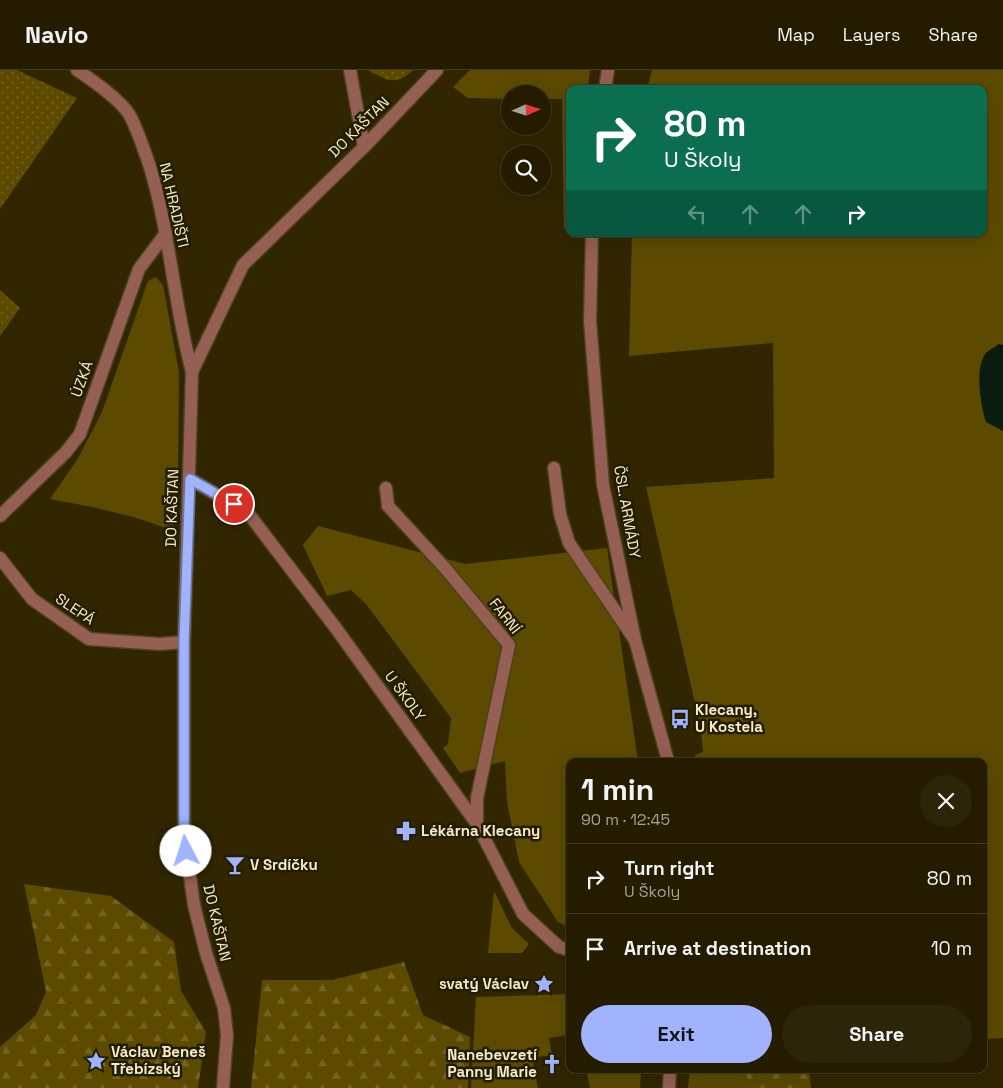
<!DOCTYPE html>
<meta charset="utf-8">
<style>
:root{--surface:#251c00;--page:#2d250a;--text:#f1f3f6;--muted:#a3a199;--line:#423a22;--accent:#a1b3fd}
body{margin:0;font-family:"Space Grotesk",sans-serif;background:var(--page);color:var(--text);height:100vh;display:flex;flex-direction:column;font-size:19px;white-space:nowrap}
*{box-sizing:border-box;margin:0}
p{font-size:16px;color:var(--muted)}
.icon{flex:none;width:28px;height:28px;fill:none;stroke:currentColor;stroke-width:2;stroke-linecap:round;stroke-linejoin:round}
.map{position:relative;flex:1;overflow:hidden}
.side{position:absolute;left:566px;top:688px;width:421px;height:315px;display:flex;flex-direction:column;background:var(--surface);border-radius:10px;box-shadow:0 5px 20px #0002,0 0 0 1px var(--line)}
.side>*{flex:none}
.hud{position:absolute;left:566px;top:15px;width:421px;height:152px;border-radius:10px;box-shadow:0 5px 20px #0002,0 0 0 1px var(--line);background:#0b6e4f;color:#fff;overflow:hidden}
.needle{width:32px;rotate:87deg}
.controls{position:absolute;left:501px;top:15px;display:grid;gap:10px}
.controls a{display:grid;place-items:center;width:50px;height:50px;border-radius:50%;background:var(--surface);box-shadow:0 5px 20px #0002,0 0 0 1px var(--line);font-size:25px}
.pin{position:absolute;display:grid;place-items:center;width:42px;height:42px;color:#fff;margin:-21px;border:2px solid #fff;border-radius:50%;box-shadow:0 1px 5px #0007}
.me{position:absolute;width:55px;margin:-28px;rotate:355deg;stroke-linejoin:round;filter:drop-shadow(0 0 4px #0008)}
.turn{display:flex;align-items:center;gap:18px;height:105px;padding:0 15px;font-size:22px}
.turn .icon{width:65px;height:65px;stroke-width:2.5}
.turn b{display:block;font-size:35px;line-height:42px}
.lanes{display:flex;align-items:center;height:48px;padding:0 15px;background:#0003;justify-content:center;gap:25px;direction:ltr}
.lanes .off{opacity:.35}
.round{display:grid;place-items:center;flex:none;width:52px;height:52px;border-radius:26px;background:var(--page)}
.summary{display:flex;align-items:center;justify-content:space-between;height:85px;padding:0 15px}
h1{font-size:30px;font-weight:700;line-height:38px}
.action{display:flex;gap:10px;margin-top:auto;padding:10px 15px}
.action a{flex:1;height:58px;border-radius:30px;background:var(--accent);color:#111;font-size:20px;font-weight:700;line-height:58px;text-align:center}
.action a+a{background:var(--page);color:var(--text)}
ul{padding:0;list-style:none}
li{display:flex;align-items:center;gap:15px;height:70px;padding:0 15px;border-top:1px solid var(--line)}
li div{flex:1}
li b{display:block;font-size:19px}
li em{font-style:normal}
header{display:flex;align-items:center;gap:30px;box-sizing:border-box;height:70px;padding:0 25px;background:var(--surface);border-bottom:1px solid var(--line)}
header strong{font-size:24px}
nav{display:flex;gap:28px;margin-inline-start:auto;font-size:18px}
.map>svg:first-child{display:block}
.green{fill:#5c4a00}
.forest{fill:url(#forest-firs)}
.garden{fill:url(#garden-dots)}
.water{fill:#0a1b0f}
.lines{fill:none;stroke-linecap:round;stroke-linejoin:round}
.lane-casing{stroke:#4d421c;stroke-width:15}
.street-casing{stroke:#4d421c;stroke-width:15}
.lane{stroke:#955f53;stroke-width:12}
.street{stroke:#955f53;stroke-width:12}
.route-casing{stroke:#6974a4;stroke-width:12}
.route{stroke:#a1b3fd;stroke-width:9}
.labels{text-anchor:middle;stroke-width:5;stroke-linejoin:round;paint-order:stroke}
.street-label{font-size:15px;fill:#f6ebc7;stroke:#241d06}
.poi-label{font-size:15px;font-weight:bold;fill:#f6ebc7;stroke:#241d06;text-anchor:start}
</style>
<header>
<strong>Navio</strong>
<nav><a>Map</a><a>Layers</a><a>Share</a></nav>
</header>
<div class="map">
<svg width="1003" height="1018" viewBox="0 0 1003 1018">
<defs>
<pattern id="forest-firs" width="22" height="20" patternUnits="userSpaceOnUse" patternTransform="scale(1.25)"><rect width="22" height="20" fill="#5c4a00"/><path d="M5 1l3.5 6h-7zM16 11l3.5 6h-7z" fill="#746424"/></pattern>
<pattern id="garden-dots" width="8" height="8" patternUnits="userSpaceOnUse" patternTransform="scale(1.25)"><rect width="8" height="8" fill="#5c4a00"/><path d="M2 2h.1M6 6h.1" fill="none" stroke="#746424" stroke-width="1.8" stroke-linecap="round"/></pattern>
</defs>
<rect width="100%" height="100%" fill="#312600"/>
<path class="green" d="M470,0h120l-2,19h-18v138l-6,2 -2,-130h-19l-1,-5h-32v5l-42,-1 -15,-11z
M652,0h351v968l-19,1v-278h-288l-1,-6 8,-3 -2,-22 -55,-243 128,-9 -1,-135 -144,13 3,-122h352v-145h-337z
M156,207l7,8 16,87 -1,96 -5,63c-40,-17 -81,-24 -123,-32l27,-39 25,-48 46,-131z
M318,456l147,38 142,-16 31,213h-68v167l-12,-6 -39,-60 -12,-60 -2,-41 -45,12 -17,-25 5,-4 3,-26 -85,-114 -15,-14 -24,6 -24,-51z
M494,821l18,37 17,16 -7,9h-34z
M570,924v55l-3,-14 -18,3 3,17 -20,3 6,30h-67l5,-91z
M586,999h55l-1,19h-50z
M690,999h56l1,19h-59z"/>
<path class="forest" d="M24,814l87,12 63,46 7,49 25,41 -8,56h-198v-41l36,-32 10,-23z
M404,892l19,53 47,22 -2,51h-217l11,-108h70z
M746,999h63l2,19h-64z"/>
<path class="garden" d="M0,0h17l60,28 -77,111z
M368,0h45c-16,16 -27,11 -45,0z
M0,220l20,18 -20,28z"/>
<path class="water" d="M999,274l4,1v86l-17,-9c-5,-15 -12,-55 0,-69 3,-3 9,-6 13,-9z"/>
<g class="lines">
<defs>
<path id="lane" d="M554,398l6,46 9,29 66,97"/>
<path id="street" d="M77,0c15,10 42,29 52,44 9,16 15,36 21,53 20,67 24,138 42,205
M350,0l14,77
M605,19l3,-19
M592,164l-2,87 13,164 32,155 33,121
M190,409l58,34 87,114 142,197 46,90 36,33 11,3
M386,418l2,18 57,62 64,77 -32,153v26
M0,446l66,-64 14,-18 59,-165 27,-36
M0,488l32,41 57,40 71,5 24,-2
M223,1018l4,-53 -3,-27 -18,-55 -12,-48 -10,-72v-191l8,-270 51,-107 121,-118 73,-77
M669,1018l1,-19"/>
</defs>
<use href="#lane" class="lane-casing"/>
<use href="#street" class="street-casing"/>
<use href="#lane" class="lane"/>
<use href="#street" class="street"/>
</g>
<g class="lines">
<defs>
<path id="route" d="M186,781l-2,-18v-191l6,-163 44,25"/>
</defs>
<use href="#route" class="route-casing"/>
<use href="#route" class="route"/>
</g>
<defs>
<symbol id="bus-bare" viewBox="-9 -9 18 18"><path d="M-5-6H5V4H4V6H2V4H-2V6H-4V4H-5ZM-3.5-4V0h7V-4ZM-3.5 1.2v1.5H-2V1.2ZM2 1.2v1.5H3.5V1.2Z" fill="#a1b3fd" stroke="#241d06" stroke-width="2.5" paint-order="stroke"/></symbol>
<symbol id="pharmacy-bare" viewBox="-9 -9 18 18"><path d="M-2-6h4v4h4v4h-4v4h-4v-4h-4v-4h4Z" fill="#a1b3fd" stroke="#241d06" stroke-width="2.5" paint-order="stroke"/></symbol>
<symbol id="bar-bare" viewBox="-9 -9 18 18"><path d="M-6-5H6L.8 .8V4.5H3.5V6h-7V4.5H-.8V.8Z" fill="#a1b3fd" stroke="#241d06" stroke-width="2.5" paint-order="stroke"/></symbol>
<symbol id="sight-bare" viewBox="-9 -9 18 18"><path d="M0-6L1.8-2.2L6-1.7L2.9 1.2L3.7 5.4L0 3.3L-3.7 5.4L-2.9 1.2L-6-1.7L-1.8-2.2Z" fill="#a1b3fd" stroke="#241d06" stroke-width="2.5" paint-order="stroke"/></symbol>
<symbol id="church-bare" viewBox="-9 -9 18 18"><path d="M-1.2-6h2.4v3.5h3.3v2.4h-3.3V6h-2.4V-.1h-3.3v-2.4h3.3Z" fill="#a1b3fd" stroke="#241d06" stroke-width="2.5" paint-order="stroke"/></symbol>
</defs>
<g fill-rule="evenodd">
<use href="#bus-bare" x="666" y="635" width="28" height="28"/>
<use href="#pharmacy-bare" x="392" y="747" width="28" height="28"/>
<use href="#bar-bare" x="221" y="781" width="28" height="28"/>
<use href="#sight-bare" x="530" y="900" width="28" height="28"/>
<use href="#sight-bare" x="82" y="977" width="28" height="28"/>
<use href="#church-bare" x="538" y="980" width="28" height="28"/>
</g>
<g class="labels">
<g class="street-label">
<text transform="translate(359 57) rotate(-45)" y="5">DO KAŠTAN</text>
<text transform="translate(174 135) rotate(77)" y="5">NA HRADIŠTI</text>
<text transform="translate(82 309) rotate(-70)" y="5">ÚZKÁ</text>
<text transform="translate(172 438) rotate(-88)" y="5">DO KAŠTAN</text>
<text transform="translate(627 442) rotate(80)" y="5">ČSL. ARMÁDY</text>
<text transform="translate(75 539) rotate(34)" y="5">SLEPÁ</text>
<text transform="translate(505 546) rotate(52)" y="5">FARNÍ</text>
<text transform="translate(405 626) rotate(54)" y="5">U ŠKOLY</text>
<text transform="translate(217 853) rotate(77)" y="5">DO KAŠTAN</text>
</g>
<g class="poi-label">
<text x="695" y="645">Klecany,<tspan x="695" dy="17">U Kostela</tspan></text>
<text x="421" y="766">Lékárna Klecany</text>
<text x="250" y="800">V Srdíčku</text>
<text x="529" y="919" text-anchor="end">svatý Václav</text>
<text x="111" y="987">Václav Beneš<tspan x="111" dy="17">Třebízský</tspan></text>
<text x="537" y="990" text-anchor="end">Nanebevzetí<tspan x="537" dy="17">Panny Marie</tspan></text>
</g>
</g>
</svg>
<div class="controls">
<a><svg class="needle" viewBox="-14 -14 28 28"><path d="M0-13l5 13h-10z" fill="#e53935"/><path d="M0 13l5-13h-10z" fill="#a3a199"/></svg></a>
<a><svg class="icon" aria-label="search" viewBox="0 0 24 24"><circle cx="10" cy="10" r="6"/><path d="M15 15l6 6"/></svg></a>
</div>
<div class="pin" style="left:234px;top:434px;background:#d93025"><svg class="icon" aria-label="arrive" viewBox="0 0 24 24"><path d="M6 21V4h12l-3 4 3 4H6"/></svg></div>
<svg class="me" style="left:186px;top:781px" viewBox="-20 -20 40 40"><circle r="19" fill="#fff"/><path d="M0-13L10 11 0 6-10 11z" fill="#a1b3fd"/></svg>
<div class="hud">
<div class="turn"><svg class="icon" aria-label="right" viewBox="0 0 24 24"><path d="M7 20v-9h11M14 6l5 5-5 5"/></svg><div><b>80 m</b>U Školy</div></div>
<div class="lanes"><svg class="icon off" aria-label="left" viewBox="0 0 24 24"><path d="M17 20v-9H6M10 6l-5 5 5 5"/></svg><svg class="icon off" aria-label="ahead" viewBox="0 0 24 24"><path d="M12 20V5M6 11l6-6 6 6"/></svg><svg class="icon off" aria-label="ahead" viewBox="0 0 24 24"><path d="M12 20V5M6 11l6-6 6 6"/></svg><svg class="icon" aria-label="right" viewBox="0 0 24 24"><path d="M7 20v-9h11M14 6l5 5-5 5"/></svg></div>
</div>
<section class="side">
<div class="summary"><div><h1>1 min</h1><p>90 m · 12:45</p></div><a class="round"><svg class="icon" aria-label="close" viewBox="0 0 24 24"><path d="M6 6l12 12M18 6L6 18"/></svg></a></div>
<ul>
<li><svg class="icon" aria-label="right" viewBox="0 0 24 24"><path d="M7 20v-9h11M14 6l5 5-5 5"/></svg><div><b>Turn right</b><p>U Školy</p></div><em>80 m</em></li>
<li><svg class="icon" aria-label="arrive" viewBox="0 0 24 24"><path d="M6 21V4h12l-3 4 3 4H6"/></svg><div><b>Arrive at destination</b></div><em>10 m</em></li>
</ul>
<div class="action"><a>Exit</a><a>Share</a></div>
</section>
</div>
